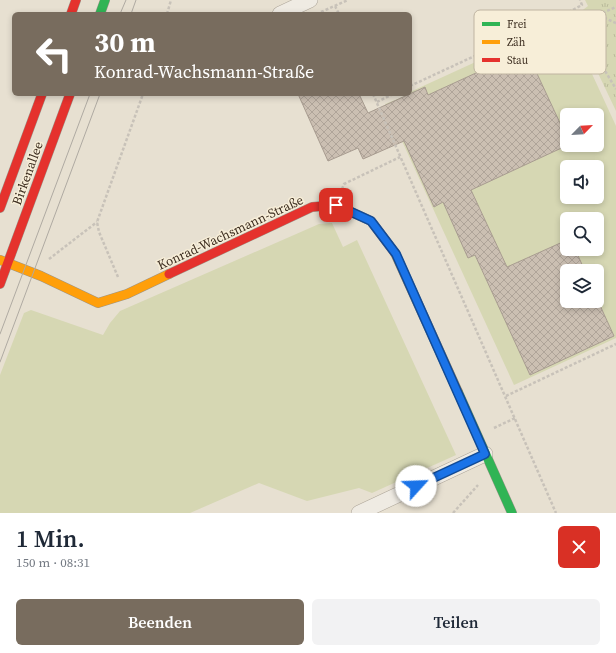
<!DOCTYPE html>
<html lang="de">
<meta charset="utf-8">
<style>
:root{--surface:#fff;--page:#f2f2f3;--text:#1f2937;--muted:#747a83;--accent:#786c5e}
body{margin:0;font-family:"Source Serif 4",serif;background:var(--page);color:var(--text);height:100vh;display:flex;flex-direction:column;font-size:15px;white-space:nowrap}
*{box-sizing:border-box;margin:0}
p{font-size:13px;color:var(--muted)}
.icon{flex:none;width:22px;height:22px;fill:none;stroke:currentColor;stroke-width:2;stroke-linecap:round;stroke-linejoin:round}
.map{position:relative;height:513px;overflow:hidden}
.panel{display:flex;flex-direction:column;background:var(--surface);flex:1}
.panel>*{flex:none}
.top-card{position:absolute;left:12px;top:12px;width:400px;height:84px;border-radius:6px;box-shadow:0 2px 6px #0003;background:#786c5e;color:#fff;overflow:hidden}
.needle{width:26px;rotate:66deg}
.tools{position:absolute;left:560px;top:108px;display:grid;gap:8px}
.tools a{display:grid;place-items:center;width:44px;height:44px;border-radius:6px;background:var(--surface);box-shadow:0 2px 6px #0003;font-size:20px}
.pin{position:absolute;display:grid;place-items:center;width:34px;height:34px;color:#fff;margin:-17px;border-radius:8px;box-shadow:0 2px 6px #0006}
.me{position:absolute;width:44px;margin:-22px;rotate:65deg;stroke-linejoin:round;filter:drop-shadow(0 0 3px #0008)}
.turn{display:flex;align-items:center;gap:14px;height:84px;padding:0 16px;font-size:18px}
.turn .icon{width:52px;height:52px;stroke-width:2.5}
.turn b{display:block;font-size:28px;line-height:34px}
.round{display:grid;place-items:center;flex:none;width:42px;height:42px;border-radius:6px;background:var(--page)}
.overview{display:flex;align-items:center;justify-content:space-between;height:68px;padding:0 16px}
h1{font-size:24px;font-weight:600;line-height:30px}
.button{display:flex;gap:8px;margin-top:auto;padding:8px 16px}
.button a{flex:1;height:46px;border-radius:6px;background:var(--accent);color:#fff;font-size:16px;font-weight:600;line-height:46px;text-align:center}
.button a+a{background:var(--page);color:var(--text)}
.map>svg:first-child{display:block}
.grass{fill:#d6d7b3;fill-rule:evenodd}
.park{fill:url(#park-tufts)}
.building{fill:url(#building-cross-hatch);stroke:#a89c90}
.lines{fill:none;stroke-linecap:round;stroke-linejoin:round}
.street-casing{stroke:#ada599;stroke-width:16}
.fast-casing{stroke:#9c958a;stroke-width:10}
.slow-casing{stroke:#9c958a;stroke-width:10}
.jam-casing{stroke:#9c958a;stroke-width:10}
.path{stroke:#c8c2b9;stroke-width:2.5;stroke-dasharray:3 2;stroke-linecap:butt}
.street{stroke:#efebe3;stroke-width:15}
.fast{stroke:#30b455;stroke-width:9}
.slow{stroke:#ff9f0a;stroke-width:9}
.jam{stroke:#e5322d;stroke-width:9}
.tram{stroke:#afaaa2;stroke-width:1}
.route-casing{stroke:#114b97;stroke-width:10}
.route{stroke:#1a73e8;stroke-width:7}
.labels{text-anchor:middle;stroke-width:3;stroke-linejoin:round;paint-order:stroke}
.street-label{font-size:13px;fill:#3d2e20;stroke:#f7eed8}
.key{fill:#f7eed8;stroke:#bfb4a1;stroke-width:1}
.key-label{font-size:11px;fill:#3d2e20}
</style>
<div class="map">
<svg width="616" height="513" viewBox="0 0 616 513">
<defs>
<pattern id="park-tufts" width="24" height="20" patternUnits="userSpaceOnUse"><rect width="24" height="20" fill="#d6d7b3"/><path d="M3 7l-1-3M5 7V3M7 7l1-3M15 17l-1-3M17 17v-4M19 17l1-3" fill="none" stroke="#b9b99a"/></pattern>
<pattern id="building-cross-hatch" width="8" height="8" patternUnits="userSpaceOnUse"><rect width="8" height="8" fill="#cbbfb2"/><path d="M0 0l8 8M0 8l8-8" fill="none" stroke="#afa499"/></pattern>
</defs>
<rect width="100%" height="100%" fill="#e7e0d1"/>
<path class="grass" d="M559,24l22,26 35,76v212l-102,47 -129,-281 25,-10v-2zM567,115h30v30h-30zM567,167h30v30h-30zM567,219h30v30h-30zM567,271h30v30h-30z
M332,223l11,24 14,-7 99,215 -84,38 -13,-5 -52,13 -48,-18 -69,30h-190v-138l24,-62 7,-3 72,25 7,-12 10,-12 199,-87z"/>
<path class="park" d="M585,0h31v111l-29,-61 -20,-28 21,-16z"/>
<path class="building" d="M526,50l41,88 1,7 -97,45 36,77 60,-27v9h8l10,22h-18v30h31l16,35 -84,39 -55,-120 -7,3 -25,-56 -9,5 -30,-66 -41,18 -5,-11 -30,13 -30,-67h61l9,19 57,-26 3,8z"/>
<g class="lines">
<defs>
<path id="street" d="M280,14l30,-14
M359,513l126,-59"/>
<path id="fast" d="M100,14l5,-14
M458,392l54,121"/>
<path id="slow" d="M395,253l63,139
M0,260l41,16 57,27 29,-9 42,-20"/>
<path id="jam" d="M71,14l5,-14
M0,208l42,-114
M169,274l143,-67 24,-2 35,16 24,32
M0,284l70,-190"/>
</defs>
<use href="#street" class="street-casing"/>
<use href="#fast" class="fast-casing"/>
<use href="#slow" class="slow-casing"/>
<use href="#jam" class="jam-casing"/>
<path class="path" d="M335,6l4,8
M321,12l27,-12
M167,14l4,-14
M565,14l28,37 23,38
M566,14l17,5 15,-4 18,8
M598,15l18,-8
M410,86l155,-72 17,-9 -2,-5
M373,94l183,419
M377,102l16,-8
M342,189l2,-5 56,-27
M49,259l48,-37
M118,277l-19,-45 -2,-10 46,-128
M506,396l110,-52
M494,428l21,-10
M453,513l25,-28"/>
<use href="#street" class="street"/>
<use href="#fast" class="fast"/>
<use href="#slow" class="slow"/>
<use href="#jam" class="jam"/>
<path class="tram" d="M120,14l6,-14
M131,14l5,-14
M0,334l90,-240
M0,362l100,-268"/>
</g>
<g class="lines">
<defs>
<path id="route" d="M336,205l35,16 25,33 89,200 -69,32"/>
</defs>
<use href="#route" class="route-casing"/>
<use href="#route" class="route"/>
</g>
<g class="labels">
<g class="street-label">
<text transform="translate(27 173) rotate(-70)" y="5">Birkenallee</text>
<text transform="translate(230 232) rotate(-25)" y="5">Konrad-Wachsmann-Straße</text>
</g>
</g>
<rect x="474" y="10" width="132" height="64" rx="6" class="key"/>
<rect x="482" y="22" width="18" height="4" fill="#30b455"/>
<rect x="482" y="40" width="18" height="4" fill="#ff9f0a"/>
<rect x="482" y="58" width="18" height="4" fill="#e5322d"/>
<g class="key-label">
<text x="507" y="28">Frei</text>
<text x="507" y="46">Zäh</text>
<text x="507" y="64">Stau</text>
</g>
</svg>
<div class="tools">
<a><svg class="needle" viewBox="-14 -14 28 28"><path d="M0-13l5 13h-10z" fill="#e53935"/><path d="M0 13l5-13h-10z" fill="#747a83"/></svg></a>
<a><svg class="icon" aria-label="sound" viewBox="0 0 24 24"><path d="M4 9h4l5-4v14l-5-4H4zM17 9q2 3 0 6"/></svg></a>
<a><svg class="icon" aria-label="search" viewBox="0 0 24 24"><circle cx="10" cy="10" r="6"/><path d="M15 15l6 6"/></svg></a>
<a><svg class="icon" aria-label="layers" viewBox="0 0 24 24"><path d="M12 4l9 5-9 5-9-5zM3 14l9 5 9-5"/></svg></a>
</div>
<div class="pin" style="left:336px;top:205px;background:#d93025"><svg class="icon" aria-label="arrive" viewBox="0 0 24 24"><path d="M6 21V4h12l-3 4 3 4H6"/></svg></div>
<svg class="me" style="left:416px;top:486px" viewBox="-20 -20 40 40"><circle r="19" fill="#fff"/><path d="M0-13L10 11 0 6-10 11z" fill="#1a73e8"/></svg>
<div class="top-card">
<div class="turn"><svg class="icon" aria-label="left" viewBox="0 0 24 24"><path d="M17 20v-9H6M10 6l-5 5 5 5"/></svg><div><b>30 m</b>Konrad-Wachsmann-Straße</div></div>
</div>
</div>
<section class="panel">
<div class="overview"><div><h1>1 Min.</h1><p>150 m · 08:31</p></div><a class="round" style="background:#d93025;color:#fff"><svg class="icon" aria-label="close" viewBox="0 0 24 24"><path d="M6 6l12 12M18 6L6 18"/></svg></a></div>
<div class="button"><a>Beenden</a><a>Teilen</a></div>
</section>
